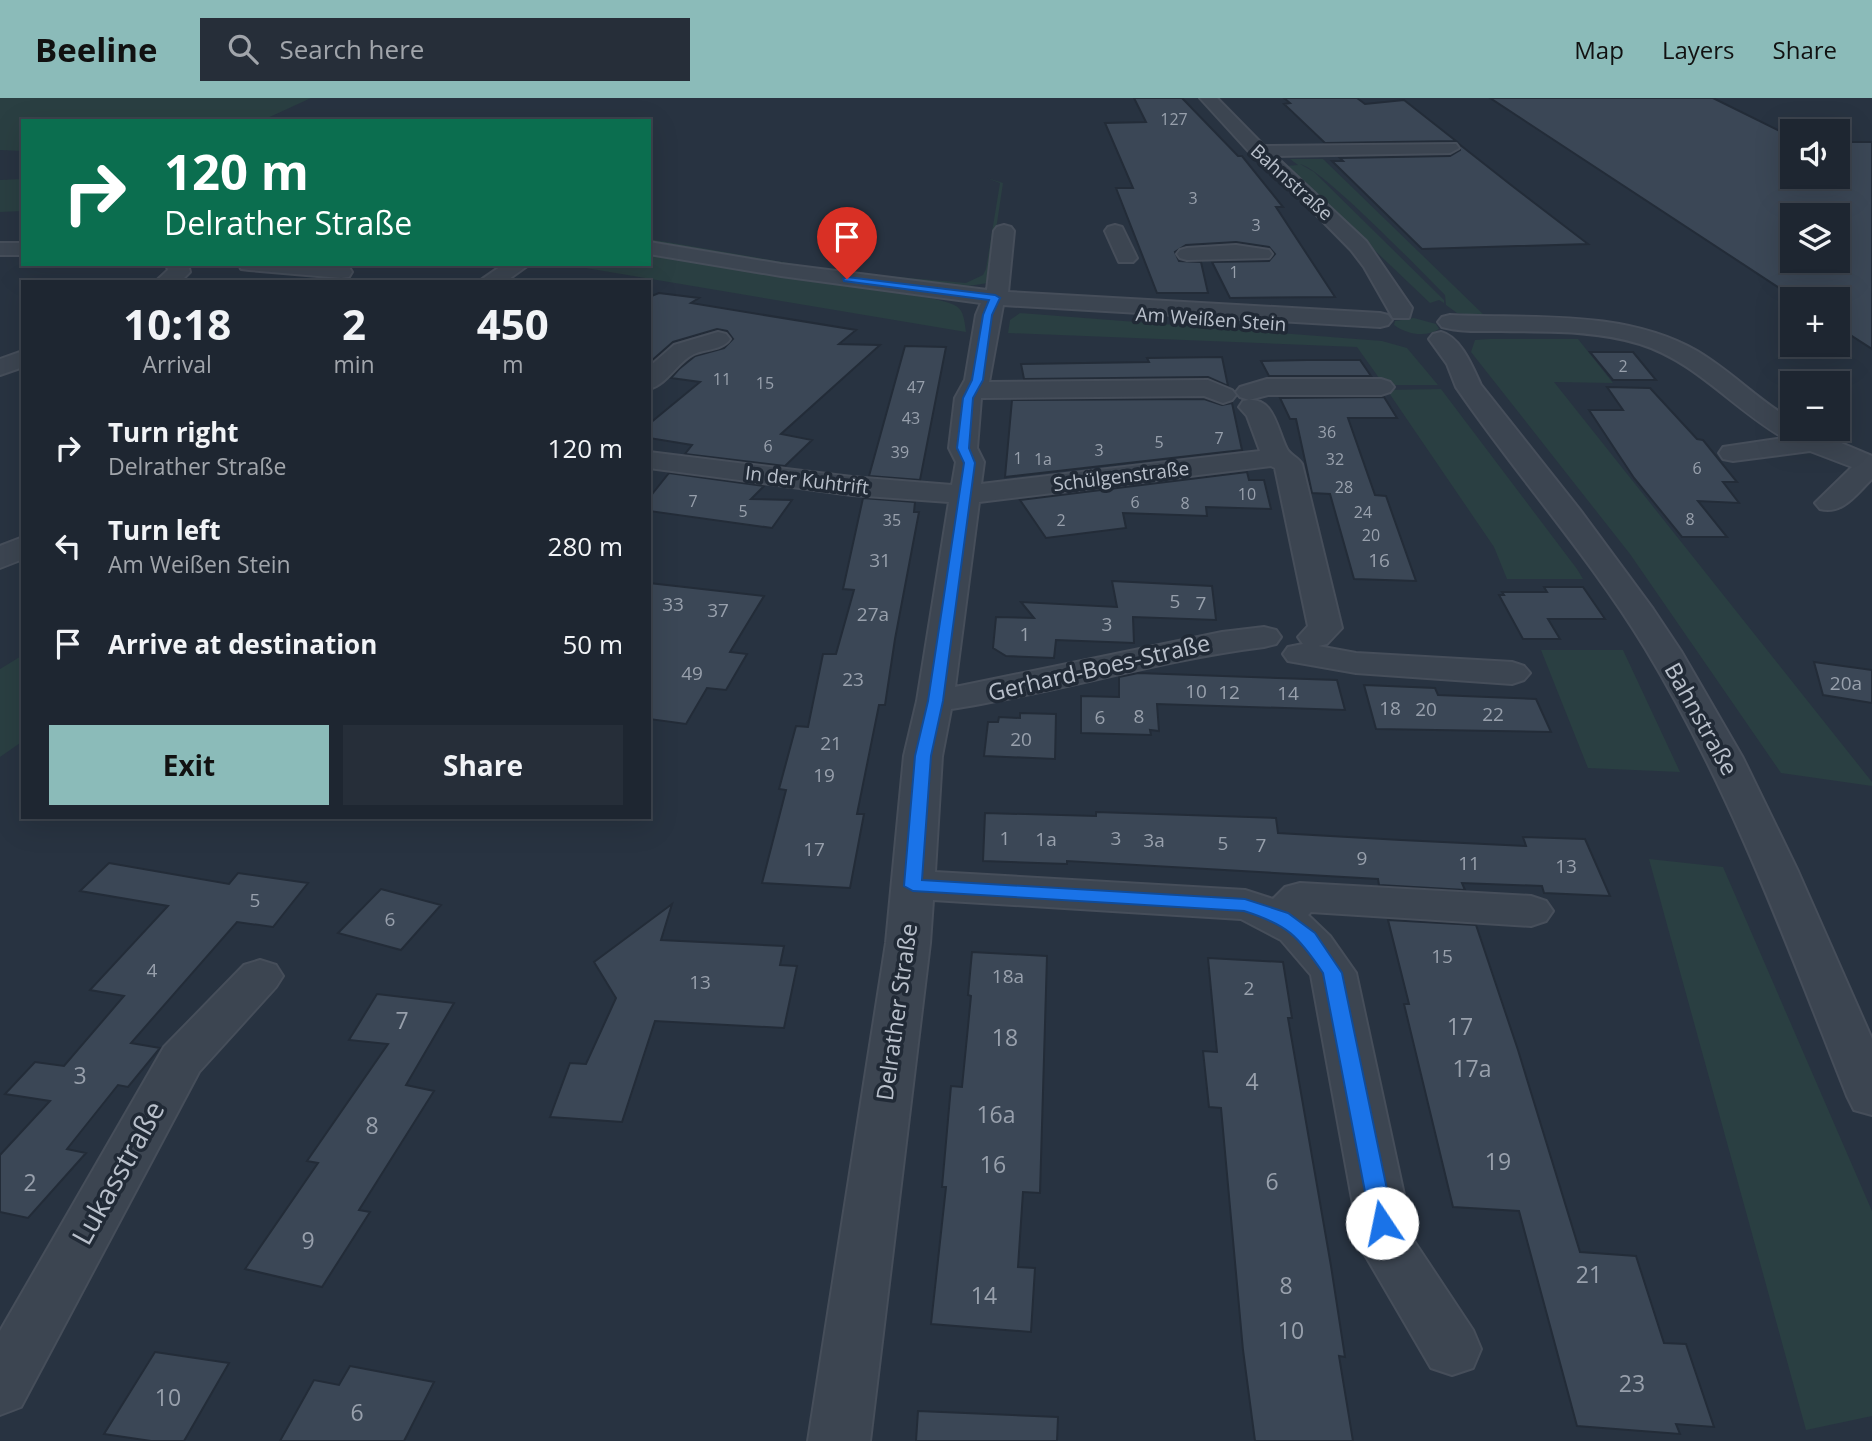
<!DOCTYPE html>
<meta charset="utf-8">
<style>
:root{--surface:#1e2631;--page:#262e39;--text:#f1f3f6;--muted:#a1a5ab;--line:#3c434d;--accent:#8bbbb9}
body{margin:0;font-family:"Open Sans",sans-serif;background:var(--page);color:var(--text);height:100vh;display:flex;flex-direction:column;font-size:26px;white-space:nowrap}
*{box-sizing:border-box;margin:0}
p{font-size:23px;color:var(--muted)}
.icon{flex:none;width:38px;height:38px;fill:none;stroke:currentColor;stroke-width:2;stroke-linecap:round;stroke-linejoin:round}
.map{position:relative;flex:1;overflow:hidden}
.sheet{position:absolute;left:21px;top:182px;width:630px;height:539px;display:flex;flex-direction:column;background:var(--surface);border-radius:0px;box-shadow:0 7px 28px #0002,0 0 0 2px var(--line)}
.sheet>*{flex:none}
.hud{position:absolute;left:21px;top:21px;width:630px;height:147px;border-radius:0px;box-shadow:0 7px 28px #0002,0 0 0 2px var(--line);background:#0b6e4f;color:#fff;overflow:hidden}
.controls{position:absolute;left:1780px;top:21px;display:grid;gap:14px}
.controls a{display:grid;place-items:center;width:70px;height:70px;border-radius:0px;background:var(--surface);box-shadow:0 7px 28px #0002,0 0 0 2px var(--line);font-size:35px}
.pin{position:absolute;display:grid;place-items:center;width:60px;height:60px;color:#fff;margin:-72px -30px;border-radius:50% 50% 50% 0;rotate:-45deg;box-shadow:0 0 7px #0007}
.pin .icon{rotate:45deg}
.me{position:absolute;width:77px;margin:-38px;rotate:349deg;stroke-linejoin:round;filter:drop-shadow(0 0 5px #0008)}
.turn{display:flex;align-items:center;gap:24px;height:147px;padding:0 28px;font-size:32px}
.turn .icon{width:91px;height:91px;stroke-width:2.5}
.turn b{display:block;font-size:49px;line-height:60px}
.eta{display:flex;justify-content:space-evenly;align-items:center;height:119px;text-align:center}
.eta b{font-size:42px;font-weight:700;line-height:49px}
.cta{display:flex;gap:14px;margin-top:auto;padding:14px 28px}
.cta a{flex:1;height:80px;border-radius:0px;background:var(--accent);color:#111;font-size:28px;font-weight:700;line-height:80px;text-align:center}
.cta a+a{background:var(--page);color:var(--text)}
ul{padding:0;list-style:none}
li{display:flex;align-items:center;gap:21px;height:98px;padding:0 28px}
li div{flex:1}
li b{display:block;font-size:26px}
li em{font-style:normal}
header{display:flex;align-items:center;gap:42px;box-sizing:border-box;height:98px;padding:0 35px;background:var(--accent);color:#111}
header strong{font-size:33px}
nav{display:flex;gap:38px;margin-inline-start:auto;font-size:24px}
.search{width:490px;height:63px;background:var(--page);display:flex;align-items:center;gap:18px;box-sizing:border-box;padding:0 24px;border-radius:0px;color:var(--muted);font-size:26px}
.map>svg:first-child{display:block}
.green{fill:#2a3f42}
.building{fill:#3b4756;stroke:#232c38;stroke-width:2;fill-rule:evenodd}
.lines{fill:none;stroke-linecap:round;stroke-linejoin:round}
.minor-casing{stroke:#464e5a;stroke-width:4}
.minor{fill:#3c4551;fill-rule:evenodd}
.route{fill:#1a73e8;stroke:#114b97;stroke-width:2}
.labels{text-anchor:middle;stroke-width:7;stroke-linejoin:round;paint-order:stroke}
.far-number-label{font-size:16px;fill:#98a0ac}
.far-street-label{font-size:19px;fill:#b9c0cb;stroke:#212a36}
.number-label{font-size:19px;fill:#98a0ac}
.street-label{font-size:23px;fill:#b9c0cb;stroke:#212a36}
.near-number-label{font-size:23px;fill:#98a0ac}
.near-street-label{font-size:28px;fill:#b9c0cb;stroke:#212a36}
</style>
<header>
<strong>Beeline</strong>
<div class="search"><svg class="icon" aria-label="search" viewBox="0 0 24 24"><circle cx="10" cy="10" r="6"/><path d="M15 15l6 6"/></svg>Search here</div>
<nav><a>Map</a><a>Layers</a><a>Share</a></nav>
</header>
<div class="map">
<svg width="1872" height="1343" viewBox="0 0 1872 1343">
<rect width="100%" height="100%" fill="#283341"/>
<path class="green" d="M0,0h311l-50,23h-238v30l-23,-1z
M1290,61h33l163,158 -29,-4 -11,-8 -1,-10c-23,-23 -122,-126 -145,-131l14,8 130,128v3l-5,-3 -9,3 -144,-137 12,-1z
M987,80l16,5 -15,100 -33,5 -83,-10 -223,-35v-4l192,33 125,11 17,-8 3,-6 14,-86z
M23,81v32l-23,1v-32z
M649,155l286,46c25,7 28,6 31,33l-404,-68h87z
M1020,215l362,28 25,7 31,37h-54l-27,-38 -349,-14 2,-13z
M1414,220l22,6 3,5c-13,9 -33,5 -45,-4l1,-4z
M1490,241h88l35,44 -59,-1 318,400v4l-91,-13 -151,-219 -159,-202 4,-12z
M1441,291l136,180 6,10h-76l-13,-32 -107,-157z
M1541,552h82l57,122 -92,-4z
M23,557v86l-23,16v-88z
M1649,761l74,8 149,344v205l-66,14z"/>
<path class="building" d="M1134,0h48l56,58h4l41,51h-7l59,90 -105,1 -18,-36 57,-1 6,-7 -6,-7 -33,-5 -50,3 -11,7 4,9 22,1 7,31h-51l-41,-105h17l-28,-65 41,-1z
M1284,0h73l8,6 39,-4 52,41 -131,2 -41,-39 6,-1z
M1490,0h223l79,39v40h46v-35h34v207l-34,-22v-28h-42zM1792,117h46v46h-46z
M1459,46l52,41 77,59 -166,5 -90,-88h11l-3,-3 110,-2 10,-6z
M659,195l40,5 -8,5 165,27 -17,14 41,1 -99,89 31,6 -27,26 -100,-12 7,-9 -43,-7v-14l51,-42 -29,-4 8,-9 16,-13 29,-8 9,-9 -6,-8 -10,-2 -44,13 -24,21v-66z
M905,248l41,1 -26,133 -51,-4z
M1590,254h43l23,28h-43z
M1222,259l6,29 -20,-9 -184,2 -3,-15 128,-2 -2,-4z
M1307,262h53l11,16h-102l-8,-15z
M1607,289l43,1 47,51 6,1 34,42h-14l16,21 -41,-2 29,36h-45l-48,-59 -45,-68h34z
M1384,299l13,21h-49l27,77 11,1 30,85 -62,-2 -24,-85 -18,-1 -16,-74h-6l-10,-21z
M1204,301l18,6 10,-2 10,47 -237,27 7,-77z
M1247,374l2,8h15l7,29 -65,-2 1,9 -84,-3 3,15 -80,10 -26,-38z
M669,375l95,13 -13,13 41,1 -20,28 -123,-17v-13z
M863,400l52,4 -1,10h5l-24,127 -10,66h-6l-22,109h7l-14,74 -88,-5 24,-93 -7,-1 17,-63 12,1 15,-73h13l18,-64 -11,-1z
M1112,483l100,5 4,34 -83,-3 1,26 -78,-3 -2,18 -48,-2 -13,-8 3,-31 38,1 -13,-16 96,5z
M649,485l115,13 -34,56 17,2 -21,36 -19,-2 -21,36 -37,-5z
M1544,489h39l22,32h-57l12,20h-37l-24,-44h5l-2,-3h45z
M1814,564l58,8v33l-49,-8z
M1138,575l199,7 8,30 -188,-6 2,27 -9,-1 1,5 -70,-2v-37l38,1v-20z
M1364,587l71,3 3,7 98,4 15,33 -175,-3z
M1020,615l36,1 -1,45 -71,-3 4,-34h10l1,-5 21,1z
M1096,714l180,6 2,15 123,7 125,6 -3,-9 62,2 25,57 -66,-3 -2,-7 -80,-3 3,7 -86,-5 -1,-6 -171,-10 -140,-8v3l-84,-3 2,-48 111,3z
M109,765l120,21 9,-11 70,10 -35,44 -36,-5 -106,121 29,5 -32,39 -10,-2 -51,64 19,4 -58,65 -28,-6v-57l50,-54 -45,-7 30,-32 29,4 60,-70 -34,-6 78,-84 -88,-15z
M381,791l60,16 -40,45 -63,-17z
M672,806l-11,36 123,6 -4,19 17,1 -13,62 -129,-7 -33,101 -72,-5 20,-54 16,1 30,-66 -22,-36z
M1388,822l88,5 42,125 62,202 56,4 28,87 22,1 28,83 -38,-3 4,10 -103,-8 -58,-215 -66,-4 -49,-203h5z
M972,854l75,4 -7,237 -17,-1 -5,75 17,1 -4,64 -100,-8 15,-137h-4l9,-101 11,1 9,-91 -3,-1z
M1208,860l75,4 9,56h-4l43,248 14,91 -6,-1 14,85h-98l-12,-91 -22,-242 -12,-1 -6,-56 14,1z
M377,896l77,9 -48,82 28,6 -75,119 11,2 -48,75 -77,-18 73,-106 -11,-2 81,-117 -39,-4z
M155,1254l74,11 -45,78h-33l-47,-7z
M350,1268l84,16 -30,59h-124l34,-61 25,5z
M918,1313l140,6 -1,24h-141z"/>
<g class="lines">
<defs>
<path id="minor" d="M1200,0h17l47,48 192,-2 3,4 -9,5 -175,3 91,85 46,67 -3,10h-16l-29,-51 -13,-17 -51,-52 -48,-43z
M1004,127l7,2 3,4 -6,61 372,21 8,2 4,5 -4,5 -8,2 -377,-22 -14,77 219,-2 24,10 4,5 -4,5 -9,3 -19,-7 -223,2 -4,50 7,14 -3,22 279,-33 -13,-35 -8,-9 4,-6c31,-7 33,26 44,48 3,6 11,8 15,15l40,164 -15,16 -9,2 38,7 156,9 12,4 6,7 -6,7 -12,4 -156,-11 -68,-12 -5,-7 5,-7 15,-3 -5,-7 10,-11 -33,-158 -4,-2 -292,36 -24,185 267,-55 42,-5 12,3 5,7 -5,7 -12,3c-106,13 -207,46 -313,62l-9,47 -7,116 310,18 28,9 12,-12 15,-4 231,13 15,5 7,10 -7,10 -15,5 -220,-14 -3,3 22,21 26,37 58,268 59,89 8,19 -8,19 -21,7 -21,-7 -70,-120 -50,-273 -30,-35 -40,-21 -308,-19 -3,43 -60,498h-62l78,-498 18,-187 13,-55 32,-199 -97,-7 -203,-27v-16l203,25 100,8 4,-23 -7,-14 6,-50 10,-18 11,-65 5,-12 -200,-27 -132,-22v-12l132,22 206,26 7,-59 3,-4z
M1115,127l7,2 15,31 -4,4h-14l-14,-31 3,-4z
M0,145h23v12h-23z
M1236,147l33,5 3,4 -3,4 -82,2 -7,-2 -3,-4 3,-4 7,-2z
M166,166h22l2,8 -10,10h-25l13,-12z
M239,166h87l23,3 3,5 -3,5 -8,1 -92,-8 -8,-1z
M504,166h26l-25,18h-27z
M1450,217c81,4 173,-6 247,36 34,20 61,49 95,69v9h16l64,27v23c-16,15 -29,36 -52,30l-5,-6 37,-36 -42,-16 -77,10 -10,-2 -4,-6 4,-6 61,-9c-50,-28 -87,-76 -144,-94 -44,-14 -93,-12 -139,-13 -20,0 -40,1 -59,-4l-4,-5 4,-5z
M718,234l8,2 4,5c-7,11 -25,10 -36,15 -17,8 -26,30 -45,35v-22l25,-22z
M1441,234c20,5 32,36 40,53l99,125 73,99 28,42 62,107 54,111 75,170v76l-18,-5 -7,-14c-60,-151 -117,-308 -202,-448 -56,-92 -128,-172 -189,-261l-9,-23 -18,-25 4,-5z
M23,253v16l-23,8v-16z
M1267,281h114l9,3 4,5 -4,5 -9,3h-113l-19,5 -9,-3 -4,-5 4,-5z
M23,439v22l-23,9v-22z
M260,862l16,5 7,11 -7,11 -77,85 -178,335 -21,8v-84l164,-284 80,-82z"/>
</defs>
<use href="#minor" class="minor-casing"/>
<use href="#minor" class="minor"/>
</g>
<path class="route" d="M847,179l148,18 5,3 -8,17 -9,65 -10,18 -4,50 6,15 -32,238 -12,55 -9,124 323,19 43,14 27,20 27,40 52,250 -4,7 -8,3 -7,-3 -4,-7 -48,-250c-25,-37 -35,-48 -79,-62l-331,-20 -9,-5 11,-130 13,-55 36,-238 -7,-15 6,-50 9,-18 11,-65 6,-15 -145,-19 -1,-2z"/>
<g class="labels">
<g class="far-number-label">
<text x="1174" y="27">127</text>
<text x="1193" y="106">3</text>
<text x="1256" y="133">3</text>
<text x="1234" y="180">1</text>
<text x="1623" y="274">2</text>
<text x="722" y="287">11</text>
<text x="765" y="291">15</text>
<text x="916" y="295">47</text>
<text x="911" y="326">43</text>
<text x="1327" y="340">36</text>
<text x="1219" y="346">7</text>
<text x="1159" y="350">5</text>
<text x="768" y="354">6</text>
<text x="1099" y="358">3</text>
<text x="900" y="360">39</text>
<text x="1018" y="366">1</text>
<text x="1043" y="367">1a</text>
<text x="1335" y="367">32</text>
<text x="1697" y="376">6</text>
<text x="1344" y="395">28</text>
<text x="1247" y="402">10</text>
<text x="693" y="409">7</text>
<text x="1135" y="410">6</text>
<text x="1185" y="411">8</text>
<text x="743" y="419">5</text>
<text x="1363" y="420">24</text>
<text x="1690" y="427">8</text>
<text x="892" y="428">35</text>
<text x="1061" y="428">2</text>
<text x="1371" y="443">20</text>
</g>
<g class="far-street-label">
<text transform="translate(1292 84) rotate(42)" y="7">Bahnstraße</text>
<text transform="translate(1211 221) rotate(4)" y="7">Am Weißen Stein</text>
<text transform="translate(1121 378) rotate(-7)" y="7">Schülgenstraße</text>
<text transform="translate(807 382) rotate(7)" y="7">In der Kuhtrift</text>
</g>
<g class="number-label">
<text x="880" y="469">31</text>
<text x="1379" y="469">16</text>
<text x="1175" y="510">5</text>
<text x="1201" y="512">7</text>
<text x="673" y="513">33</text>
<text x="718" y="519">37</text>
<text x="873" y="523">27a</text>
<text x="1107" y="533">3</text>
<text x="1025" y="543">1</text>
<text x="692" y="582">49</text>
<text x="853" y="588">23</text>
<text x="1846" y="592">20a</text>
<text x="1196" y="600">10</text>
<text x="1229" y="601">12</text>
<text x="1288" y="602">14</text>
<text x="1390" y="617">18</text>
<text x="1426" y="618">20</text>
<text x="1493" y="623">22</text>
<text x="1139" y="625">8</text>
<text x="1100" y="626">6</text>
<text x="1021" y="648">20</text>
<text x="831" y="652">21</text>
<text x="824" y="684">19</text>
<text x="1005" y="747">1</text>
<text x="1116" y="747">3</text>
<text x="1046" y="748">1a</text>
<text x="1154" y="749">3a</text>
<text x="1223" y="752">5</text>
<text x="1261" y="754">7</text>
<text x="814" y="758">17</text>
<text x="1362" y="767">9</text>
<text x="1469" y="772">11</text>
<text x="1566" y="775">13</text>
<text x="255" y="809">5</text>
<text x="390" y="828">6</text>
<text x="1442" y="865">15</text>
<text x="152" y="879">4</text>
<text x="1008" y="885">18a</text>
<text x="700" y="891">13</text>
<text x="1249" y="897">2</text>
</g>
<g class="street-label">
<text transform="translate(1099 570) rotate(-13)" y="8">Gerhard-Boes-Straße</text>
<text transform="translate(1701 621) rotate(61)" y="8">Bahnstraße</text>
<text transform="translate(897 914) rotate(-82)" y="8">Delrather Straße</text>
</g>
<g class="near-number-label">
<text x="402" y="931">7</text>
<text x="1460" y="937">17</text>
<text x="1005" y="948">18</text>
<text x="1472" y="979">17a</text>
<text x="80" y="986">3</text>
<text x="1252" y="992">4</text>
<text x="996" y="1025">16a</text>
<text x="372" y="1036">8</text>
<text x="1498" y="1072">19</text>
<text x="993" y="1075">16</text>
<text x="1272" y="1092">6</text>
<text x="30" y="1093">2</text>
<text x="308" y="1151">9</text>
<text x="1589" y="1185">21</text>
<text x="1286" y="1196">8</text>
<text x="984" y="1206">14</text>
<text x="1291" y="1241">10</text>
<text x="1632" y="1294">23</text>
<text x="168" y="1308">10</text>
<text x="357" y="1323">6</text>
</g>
<g class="near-street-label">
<text transform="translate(118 1075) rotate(-61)" y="10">Lukasstraße</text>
</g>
</g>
</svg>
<div class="controls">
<a><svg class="icon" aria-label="sound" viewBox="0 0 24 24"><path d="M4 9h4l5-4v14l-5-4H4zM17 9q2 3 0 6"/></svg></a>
<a><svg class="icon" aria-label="layers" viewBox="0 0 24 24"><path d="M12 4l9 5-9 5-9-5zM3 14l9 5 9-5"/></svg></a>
<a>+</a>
<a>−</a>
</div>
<div class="pin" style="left:847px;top:181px;background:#d93025"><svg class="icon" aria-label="arrive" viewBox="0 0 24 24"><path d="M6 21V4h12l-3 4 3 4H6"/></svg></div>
<svg class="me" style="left:1382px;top:1125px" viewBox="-20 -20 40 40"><circle r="19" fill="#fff"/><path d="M0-13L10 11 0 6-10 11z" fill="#1a73e8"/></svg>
<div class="hud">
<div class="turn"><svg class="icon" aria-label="right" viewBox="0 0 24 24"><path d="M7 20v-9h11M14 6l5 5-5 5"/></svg><div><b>120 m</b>Delrather Straße</div></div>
</div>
<section class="sheet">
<div class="eta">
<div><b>10:18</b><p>Arrival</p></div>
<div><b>2</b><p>min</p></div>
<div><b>450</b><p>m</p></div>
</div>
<ul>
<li><svg class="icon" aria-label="right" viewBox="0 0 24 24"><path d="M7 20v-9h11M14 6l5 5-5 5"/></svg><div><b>Turn right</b><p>Delrather Straße</p></div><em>120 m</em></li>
<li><svg class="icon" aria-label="left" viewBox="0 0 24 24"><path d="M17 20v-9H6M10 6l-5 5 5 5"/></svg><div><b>Turn left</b><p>Am Weißen Stein</p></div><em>280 m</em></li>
<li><svg class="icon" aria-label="arrive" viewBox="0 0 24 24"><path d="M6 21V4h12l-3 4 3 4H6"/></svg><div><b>Arrive at destination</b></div><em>50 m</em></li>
</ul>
<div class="cta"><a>Exit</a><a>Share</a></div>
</section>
</div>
